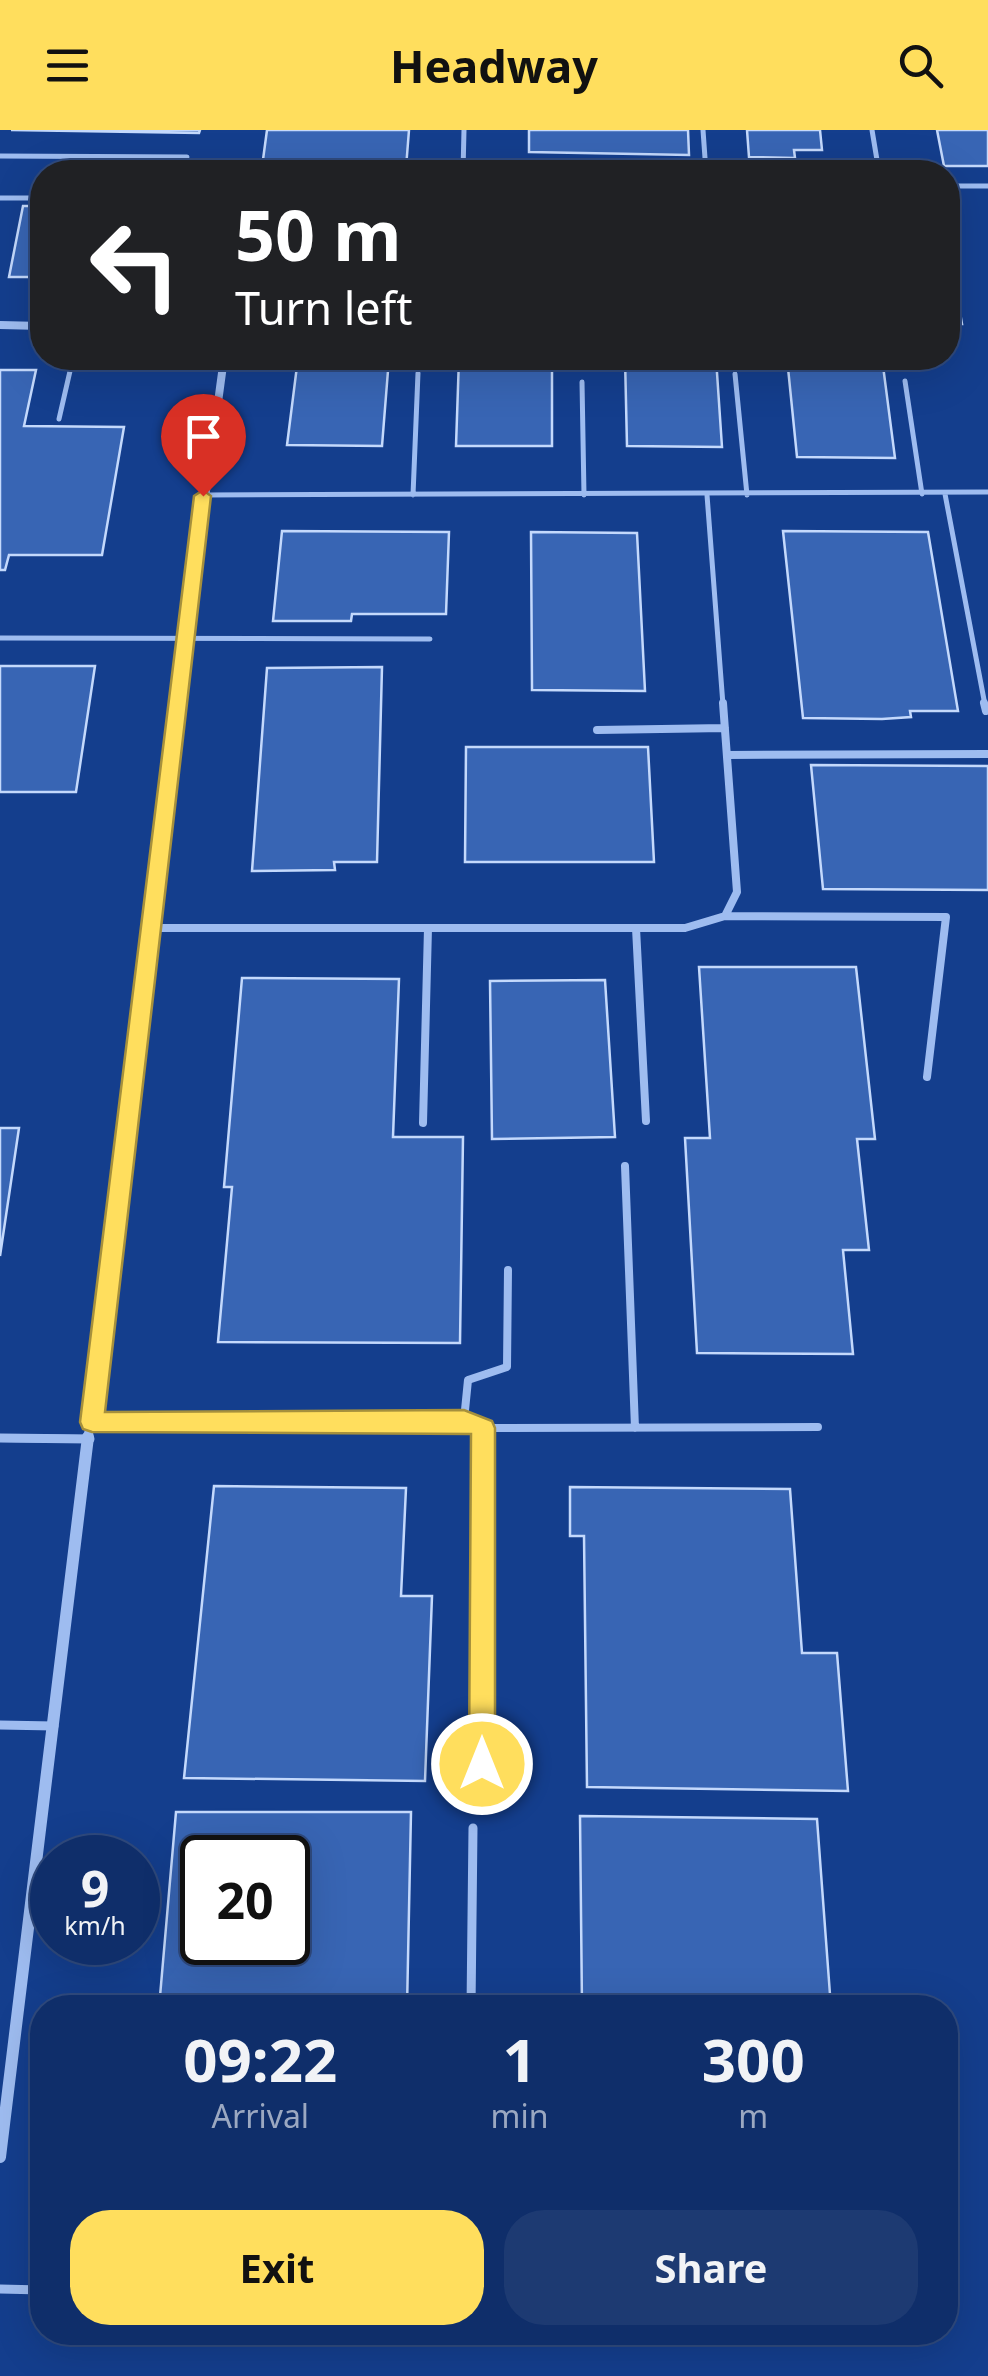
<!DOCTYPE html>
<style>
:root{--surface:#0f2e6a;--page:#1d3a72;--text:#f1f3f6;--muted:#9ba8c1;--line:#2f4a7e;--accent:#ffde5d}
body{margin:0;font-family:"Noto Sans",sans-serif;background:var(--page);color:var(--text);height:100vh;display:flex;flex-direction:column;font-size:38px;white-space:nowrap}
*{box-sizing:border-box;margin:0}
p{font-size:32px;color:var(--muted)}
.icon{flex:none;width:55px;height:55px;fill:none;stroke:currentColor;stroke-width:2;stroke-linecap:round;stroke-linejoin:round}
.map{position:relative;flex:1;overflow:hidden}
.panel{position:absolute;left:30px;top:1865px;width:928px;height:350px;display:flex;flex-direction:column;background:var(--surface);border-radius:40px;box-shadow:0 10px 40px #0002,0 0 0 2px var(--line)}
.panel>*{flex:none}
.guide{position:absolute;left:30px;top:30px;width:930px;height:210px;border-radius:40px;box-shadow:0 10px 40px #0002,0 0 0 2px var(--line);background:#202124;color:#fff;overflow:hidden}
.speed{position:absolute;left:30px;top:1705px;display:flex;gap:20px;font-size:50px;font-weight:700;text-align:center}
.speed>*{display:grid;place-content:center;width:130px;height:130px;border-radius:50%;background:var(--surface);box-shadow:0 10px 40px #0002,0 0 0 2px var(--line);line-height:1}
.speed small{font-size:25px;font-weight:400}
.speed .limit{border:5px solid #111;border-radius:15px;background:#fff;color:#111}
.pin{position:absolute;display:grid;place-items:center;width:85px;height:85px;color:#fff;margin:-102px -42px;border-radius:50% 50% 50% 0;rotate:-45deg;box-shadow:0 0 10px #0007}
.pin .icon{rotate:45deg}
.me{position:absolute;width:110px;margin:-55px;rotate:0deg;stroke-linejoin:round;filter:drop-shadow(0 0 8px #0008)}
.turn{display:flex;align-items:center;gap:35px;height:210px;padding:0 40px;font-size:45px}
.turn .icon{width:130px;height:130px;stroke-width:2.5}
.turn b{display:block;font-size:70px;line-height:85px}
.eta{display:flex;justify-content:space-evenly;align-items:center;height:170px;text-align:center}
.eta b{font-size:60px;font-weight:700;line-height:70px}
.cta{display:flex;gap:20px;margin-top:auto;padding:20px 40px}
.cta a{flex:1;height:115px;border-radius:40px;background:var(--accent);color:#111;font-size:40px;font-weight:700;line-height:115px;text-align:center}
.cta a+a{background:var(--page);color:var(--text)}
header{display:flex;justify-content:space-between;align-items:center;height:130px;padding:0 40px;background:var(--accent);color:#111;font-size:45px;font-weight:700}
.map>svg:first-child{display:block}
.building{fill:#3865b4;stroke:#c4d9fc;stroke-width:2.5;fill-rule:evenodd}
.lines{fill:none;stroke-linecap:round;stroke-linejoin:round}
.lane-far2{stroke:#9ebcf0;stroke-width:5}
.lane-far1{stroke:#9ebcf0;stroke-width:8}
.lane{stroke:#9ebcf0;stroke-width:9}
.street-far2{stroke:#9ebcf0;stroke-width:8}
.street-far1{stroke:#9ebcf0;stroke-width:9}
.street{stroke:#9ebcf0;stroke-width:12}
.route{fill:#ffde5d;stroke:#a6903c;stroke-width:2.5}
</style>
<header><svg class="icon" aria-label="menu" viewBox="0 0 24 24"><path d="M4 6h16M4 12h16M4 18h16"/></svg>Headway<svg class="icon" aria-label="search" viewBox="0 0 24 24"><circle cx="10" cy="10" r="6"/><path d="M15 15l6 6"/></svg></header>
<div class="map">
<svg width="988" height="2246" viewBox="0 0 988 2246">
<rect width="100%" height="100%" fill="#143e8d"/>
<path class="building" d="M11,0h189l-1,3z
M267,0h142l-3,38 -144,-1z
M529,0h159l1,25 -160,-3z
M747,0h73l2,20h-28l1,8 -46,-1z
M937,0h51v36h-44z
M23,76h19v71h-33z
M948,125h2l12,69h-14z
M298,228h91l-7,88 -95,-1z
M459,228h93v88h-96z
M625,228h91l6,89 -95,-1z
M787,228h95l13,100 -98,-1z
M0,240h36l-12,56 100,1 -22,128h-93l-4,15h-5z
M282,401l167,1 -3,82h-94l-1,7h-78z
M783,401l145,1 30,179h-48l1,6 -29,2 -79,-1z
M531,402l106,1 8,158 -113,-1z
M0,536h95l-19,126h-76z
M382,537l-5,195h-43l1,8 -83,1 15,-203z
M466,617h182l6,115h-189z
M811,635l177,1v124l-165,-1z
M699,837h157l19,172h-18l12,111h-26l10,104 -156,-1 -12,-215h25z
M242,848l157,1 -6,158h70l-3,206 -242,-1 14,-155h-8z
M605,850l10,157 -123,2 -2,-158z
M0,998h19l-19,128z
M214,1356l192,2 -5,108h31l-7,185 -241,-3z
M570,1357l220,2 12,164h35l11,138 -261,-4 -3,-251h-14z
M176,1682h235l-4,196h-248zM202,1728h86v84h-86z
M580,1686l237,3 14,189h-249z"/>
<g class="lines">
<path class="lane-far2" d="M703,0l3,42
M872,0l7,42
M0,26l187,1
M463,42l1,-42
M948,56h40
M0,68h42
M735,244l12,121
M905,251l17,113
M582,252l2,113
M59,289l14,-61
M945,364l40,211
M203,365l785,-3
M413,365l5,-122
M707,365l16,210
M0,508l430,1"/>
<path class="lane-far1" d="M723,573l14,189 -12,24
M984,573l2,8
M597,600l128,-2
M727,625l261,-1
M150,798h486l10,193
M636,798h49l40,-12 221,1 -19,160
M423,993l5,-195
M625,1036l10,262
M464,1290l4,-40 39,-13 1,-97
M92,1292l372,-2 19,8 335,-1
M0,1308l90,1
M483,1309v-11"/>
<path class="lane" d="M0,1308l90,1
M0,1595l54,1
M482,1635l1,-328
M471,1878l2,-180
M0,2159l42,1"/>
<path class="street-far2" d="M0,195l42,1
M177,575l47,-347"/>
<path class="street-far1" d="M88,1309l90,-736"/>
<path class="street" d="M0,2027l88,-720"/>
</g>
<path class="route" d="M203,360l8,6 -106,916 359,-2 28,11 3,7v336l-4,9 -9,4 -9,-4 -4,-9 2,-330 -379,-2 -9,-3 -3,-7 114,-926z"/>
</svg>
<div class="speed"><div>9<small>km/h</small></div><div class="limit">20</div></div>
<div class="pin" style="left:203px;top:366px;background:#d93025"><svg class="icon" aria-label="arrive" viewBox="0 0 24 24"><path d="M6 21V4h12l-3 4 3 4H6"/></svg></div>
<svg class="me" style="left:482px;top:1634px" viewBox="-20 -20 40 40"><circle r="17" fill="#ffde5d" stroke="#fff" stroke-width="3"/><path d="M0-11L8 9 0 5-8 9z" fill="#fff"/></svg>
<div class="guide">
<div class="turn"><svg class="icon" aria-label="left" viewBox="0 0 24 24"><path d="M17 20v-9H6M10 6l-5 5 5 5"/></svg><div><b>50 m</b>Turn left</div></div>
</div>
<section class="panel">
<div class="eta">
<div><b>09:22</b><p>Arrival</p></div>
<div><b>1</b><p>min</p></div>
<div><b>300</b><p>m</p></div>
</div>
<div class="cta"><a>Exit</a><a>Share</a></div>
</section>
</div>
